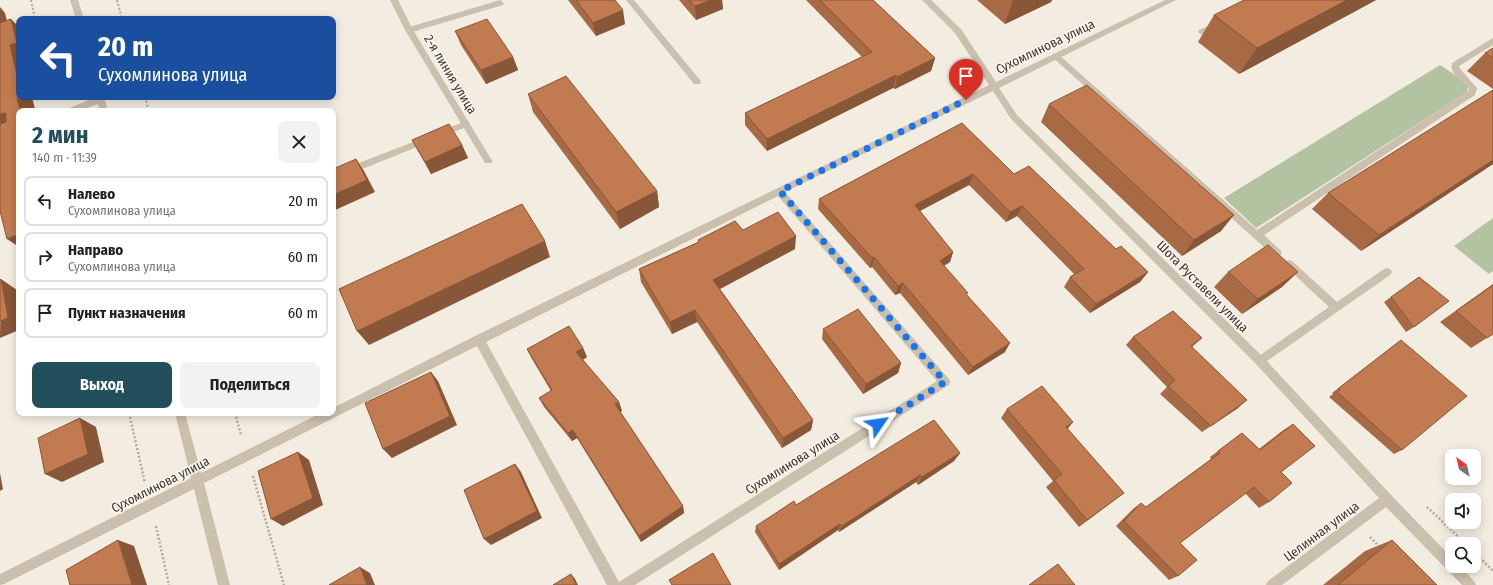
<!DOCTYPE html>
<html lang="ru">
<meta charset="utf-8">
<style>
:root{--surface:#fff;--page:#f2f2f2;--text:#202124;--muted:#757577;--line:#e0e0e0;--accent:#224f5b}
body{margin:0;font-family:"Fira Sans Condensed",sans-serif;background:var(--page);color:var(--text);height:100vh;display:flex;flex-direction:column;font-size:15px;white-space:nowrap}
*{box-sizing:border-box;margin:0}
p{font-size:13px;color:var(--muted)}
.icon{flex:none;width:22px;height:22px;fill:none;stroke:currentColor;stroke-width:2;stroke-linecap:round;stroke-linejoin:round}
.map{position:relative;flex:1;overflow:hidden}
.details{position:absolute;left:16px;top:108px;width:320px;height:308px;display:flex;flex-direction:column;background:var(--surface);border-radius:8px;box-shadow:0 2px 10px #0003}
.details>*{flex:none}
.top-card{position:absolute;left:16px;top:16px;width:320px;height:84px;border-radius:8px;box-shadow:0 2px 10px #0003;background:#1a4fa0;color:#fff;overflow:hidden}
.needle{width:26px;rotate:326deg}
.buttons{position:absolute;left:1445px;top:449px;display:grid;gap:8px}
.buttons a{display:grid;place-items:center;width:36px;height:36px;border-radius:8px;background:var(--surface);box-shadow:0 2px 10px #0003;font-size:20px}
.pin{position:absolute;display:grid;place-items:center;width:34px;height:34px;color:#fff;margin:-41px -17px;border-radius:50% 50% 50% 0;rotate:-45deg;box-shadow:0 0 4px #0007}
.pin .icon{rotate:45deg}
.me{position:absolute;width:44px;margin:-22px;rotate:58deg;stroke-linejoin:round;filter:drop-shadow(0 0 3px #0008)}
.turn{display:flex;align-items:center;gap:14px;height:84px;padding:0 16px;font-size:18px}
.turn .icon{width:52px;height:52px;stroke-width:2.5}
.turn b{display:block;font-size:28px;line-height:34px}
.round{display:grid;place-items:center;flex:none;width:42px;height:42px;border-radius:8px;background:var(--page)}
.overview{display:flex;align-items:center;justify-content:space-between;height:68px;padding:0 16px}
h1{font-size:24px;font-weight:700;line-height:30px;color:var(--accent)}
.button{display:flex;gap:8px;margin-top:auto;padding:8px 16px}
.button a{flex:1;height:46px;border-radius:8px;background:var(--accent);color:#fff;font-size:16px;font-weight:700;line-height:46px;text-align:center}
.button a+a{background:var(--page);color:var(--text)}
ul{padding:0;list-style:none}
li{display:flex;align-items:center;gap:12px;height:50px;margin:0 8px 6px;padding:0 8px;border:2px solid var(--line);border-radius:8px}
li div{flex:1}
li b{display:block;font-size:15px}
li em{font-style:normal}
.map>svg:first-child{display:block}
.green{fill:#b3c2a1}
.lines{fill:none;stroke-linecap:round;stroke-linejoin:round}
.path-far1{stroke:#b7a997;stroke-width:2;stroke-dasharray:2 2;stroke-linecap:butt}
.path{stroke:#b7a997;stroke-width:2.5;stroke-dasharray:2 2;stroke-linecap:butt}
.service{fill:#cbbfad;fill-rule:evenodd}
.minor{fill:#cbbfad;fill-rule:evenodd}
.wall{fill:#a76a45}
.shaded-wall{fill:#885638}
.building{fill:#c27b50;stroke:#885638}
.route{stroke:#1a73e8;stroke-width:7;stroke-dasharray:0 12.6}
.labels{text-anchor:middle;stroke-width:3;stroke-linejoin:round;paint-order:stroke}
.street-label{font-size:13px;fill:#3a322b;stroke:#faf6ee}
</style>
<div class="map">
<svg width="1493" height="585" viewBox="0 0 1493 585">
<rect width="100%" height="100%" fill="#f3ede1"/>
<path class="green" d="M1440,65l27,18 1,4 -1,5 -211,136 -32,-30z
M1493,218v53l-4,3 -35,-28z"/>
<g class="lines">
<path class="path-far1" d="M31,0l4,19
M117,0l5,19
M145,97l4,14"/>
<path class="path" d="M129,413l16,70
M235,413l6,22
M253,476l31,109
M1427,507l39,37
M156,526l13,59
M1370,537l11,11
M1474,552l19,19"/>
<path class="service" d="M500,0l4,3 -1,2 -94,28 -4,-3 1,-2z
M1217,22l4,3 -1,2 -18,8 -4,-3 1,-2z
M1493,38v7l-34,21 2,4 16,18 -2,7 -211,140 16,15 2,3 -2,3h-6l-223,-200 4,-3 3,1 199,176 211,-139 1,-3c-7,-7 -20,-14 -17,-25z
M466,121l3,1 1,2 -1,2 -28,11 -4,-3 1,-2z
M426,137l4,3 -1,2 -96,39v-8z
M1289,260l3,1 45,41 47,-33 3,-1 3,1 2,3 -2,3 -130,91 -4,-2 -1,-3 1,-3 73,-51 -43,-40 -2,-3 2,-3z"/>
<path class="minor" d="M70,0h8l6,19h-8z
M390,0h8l15,30 78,129 2,2 -2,2h-6l-80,-133z
M626,0h8l66,80 1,2 -1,2h-6z
M922,0h9l30,29 35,53 169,-82h11l-177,88 18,27 247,243 127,137 61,63v8h8l14,15 2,4h-14l-76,-78 -104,78h-16l2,-4 111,-83 -123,-134 -245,-245 -18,-28 -208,101 164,187 1,3 -1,3 -314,200h-28l-130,-239 -273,137 26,102h-12l-24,-96 -190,95 -4,1v-11l191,-96 -16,-65h10l16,60 120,-60h12v-5l142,-72 514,-251 -34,-52zM778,196l159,185 -318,201 -133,-240z
M96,97h8l4,14h-8l-2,-7 -19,7h-13l1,-2z"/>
</g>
<path class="wall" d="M568,0h47l10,24 -29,12z
M679,0h43l1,9 -27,11z
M806,0h67l62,58 -4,13 -36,18 -2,-1 -126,63 -22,-26v-12l117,-56z
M977,0h75l-1,2 -46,22z
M1376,0l-137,74 -41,-32 16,-27z
M455,31l58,26 5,13 -32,14 -25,-39z
M1493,48v41l-26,-18 18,-18z
M1493,90v74l-132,87 -49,-42 16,-16z
M528,94l129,97 2,16 -39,22 -87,-117z
M1049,104l172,127 -39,25 -141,-134z
M962,123l52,51 134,98 -8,10 -50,31 -26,-26 6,-10 4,-3 -57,-58 -11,6 -37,-37 -49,26 33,41 -3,10 -6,4 23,29 38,57 -37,23 -68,-82 -5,2 -23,-28 -2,1 -52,-59 1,-10z
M412,140l50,5 6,13 -37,16z
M743,230l52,19 -75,40 93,131 -2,10 -29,18 -85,-126 -25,12 -31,-52 -2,-13 59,-27v-2z
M1228,272l54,15 -40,27 -28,-27z
M1493,284v50l-22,14 -31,-26z
M1391,297l23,30 -8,5 -22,-30z
M823,329l78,34 -3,10 -35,21 -41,-55z
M1133,337l60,9 -1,1 46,61 -36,24 -42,-38 7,-7 -41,-42z
M1401,340l1,110 -8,4 -65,-57 4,-3 -1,-1z
M583,348l4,9 -4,3 36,42 3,9 -2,1 63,94 1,7 -43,29 -64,-104 -5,3 -28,-34 -5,-9 12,-7 -19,-32 -5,-10z
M1007,409l60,20 57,64 -45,34 -33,-40 7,-6 -52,-63z
M1293,424l-12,48 -12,30 -10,6 -14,-15 -65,50 -2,33 -9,4 -53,-54 18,-18 7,-5 5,4 65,-48 -1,-2 32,-24 17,16 23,-18z
M960,453l-6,8 -36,24 -2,-3 -77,50 -1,-2 -59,40 -24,-38 1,-6z
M1392,540l45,45h-114l42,-34z"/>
<path class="shaded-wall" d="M711,0h11l1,9 -27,11 -1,-14z
M1013,0h39l-1,2 -46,22z
M1347,0h29l-137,74 18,-26z
M0,7l5,6 6,24 -11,-11z
M623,10l2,14 -29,12 -3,-13z
M11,19l8,8v57l-9,-39z
M513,57l5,13 -32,14 -5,-14z
M935,58l-4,13 -36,18 2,-12z
M896,75l-3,13 -126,63v-12z
M20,97h12l3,12 -5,2h-10l-3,-13z
M5,113l14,13 -19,5v-17z
M462,145l6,13 -37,16 -6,-12z
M356,159l8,12 11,21 -42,19v-16z
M1493,160v4l-132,87 18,-16z
M973,174l-4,11 -57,30 3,-10z
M657,191l2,16 -39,22 -4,-17z
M1022,206l-5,10 -11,6 4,-10z
M1234,215l-13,16 -39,25 12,-16z
M19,234v13l-12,-8z
M796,236l-1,13 -81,43 -1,-12z
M545,241l5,16 -181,88 -12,-14z
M953,252l-3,10 -14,8 4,-9z
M874,257l-2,10 -2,1 2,-10z
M1148,272l-8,10 -50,31 6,-9z
M1298,272l-16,15 -40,27 16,-15z
M1,279l16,11 2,12v28l-19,8z
M903,283l-3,10 -5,2 3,-9z
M695,310l2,12 -25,12 -2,-12z
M1202,338l-9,8 -10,8 8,-8z
M1010,343l-5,9 -37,23 5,-8z
M583,348l4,9 -7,4 -4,-9z
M901,363l-3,10 -35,21 3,-10z
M431,372l7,9 19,44 -65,33 -9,-9z
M1247,400l-9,8 -36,24 9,-6z
M619,402l3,9 -4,2 -3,-9z
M80,418l16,9 8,35 -42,20 -17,-8z
M813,420l-2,10 -29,18 1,-10z
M1073,422l-7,9v-4z
M573,430l4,8 -5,3 -4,-8z
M298,452l11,8 14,45 -40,21 -12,-7z
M960,453l-6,8 -36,24 4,-8z
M515,464l6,8 21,46 -51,27 -7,-6z
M0,473l3,16 -3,2z
M920,475l-4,7 -77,50 3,-6z
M683,506l1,7 -43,29 -2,-6z
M840,524l-2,6 -59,40v-6z
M118,540l16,6 13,39h-15z
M360,567l10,6 5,12h-8z
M571,574l4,5 3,6h-2z"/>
<path class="building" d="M576,0h39l8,10 -30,13z
M689,0h22l-16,6z
M820,0h53l62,58 -38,19 -1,-2 -129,64 -22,-26 127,-61z
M1244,0h103l-90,48 -43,-33z
M11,19l6,24 -7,2 9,39v13h1l-3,1 3,13h-1v123l-12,5 -7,-28v-87l6,-2v-8l-1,-1 -5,1v-91z
M487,19l26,38 -32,13 -26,-39z
M1493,48v10l-8,-5z
M566,76l91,115 -41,21 -88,-118z
M1087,85l147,130 -40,25 -145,-136z
M1493,90v70l-114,75 -51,-42z
M962,123l52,51 15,-8 87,83 5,-3 27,26 -52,32 -26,-27 14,-8 -62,-63 -12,6 -37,-38 -58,31 38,47 -13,9 28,32 -2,1 44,49 -37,24 -70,-84 -5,3 -24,-29 -2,1 -53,-59z
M449,124l13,21 -37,17 -13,-22z
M356,159l11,21 -34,15v-26z
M522,204l23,37 -188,90 -18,-42z
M778,212l18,24 -83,44 100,140 -30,18 -88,-128 -25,12 -31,-53 60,-27 -1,-2 37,-19 8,9z
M1268,245l30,27 -40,27 -30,-27z
M1419,277l30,24 -35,26 -23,-30z
M1,279l7,39 -8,3v-41z
M1493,285v49l-6,4 -31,-27z
M858,309l43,54 -35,21 -43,-55z
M1173,311l29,27 -11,8 56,54 -36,26 -43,-40 7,-6 -42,-43z
M569,326l14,22 -7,4 43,50 -4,2 68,102 -44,30 -66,-106 -5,3 -29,-35 13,-8 -25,-41z
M1401,340l66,56 -65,54 -65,-58 3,-2 -1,-2z
M431,372l19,44 -67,33 -18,-46z
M1042,386l31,36 -7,5 58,66 -37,27 -33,-40 8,-6 -55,-65z
M80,418l8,36 -43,20 -7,-36z
M934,420l26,33 -38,24 -2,-2 -78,51 -2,-2 -61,40 -23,-38 38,-25 2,4z
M1293,424l22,22 -34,26 11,11 -23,19 -15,-15 -74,56 17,17 -19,16 -54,-55 17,-18 5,4 74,-54 -2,-2 24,-18 18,17z
M298,452l15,46 -42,21 -13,-48z
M515,464l22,47 -53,28 -20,-49z
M118,540l14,45h-62l-4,-15z
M1392,540l45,45h-99z
M713,553l18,32h-59l-3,-5z
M1058,564l17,21h-46z
M360,567l7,18h-38z
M571,574l5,11h-23z"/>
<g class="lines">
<path class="route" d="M878,424l67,-42 -165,-191 186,-91"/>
</g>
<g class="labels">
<g class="street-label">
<text transform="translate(1045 46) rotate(-26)" y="5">Сухомлинова улица</text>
<text transform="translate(451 74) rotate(59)" y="5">2-я линия улица</text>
<text transform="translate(1203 286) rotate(45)" y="5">Шота Руставели улица</text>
<text transform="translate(792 462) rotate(-32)" y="5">Сухомлинова улица</text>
<text transform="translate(160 484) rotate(-27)" y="5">Сухомлинова улица</text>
<text transform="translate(1321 531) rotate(-37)" y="5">Целинная улица</text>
</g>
</g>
</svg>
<div class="buttons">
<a><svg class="needle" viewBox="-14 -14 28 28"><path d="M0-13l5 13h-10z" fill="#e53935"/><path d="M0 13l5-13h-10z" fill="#757577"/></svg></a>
<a><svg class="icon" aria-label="sound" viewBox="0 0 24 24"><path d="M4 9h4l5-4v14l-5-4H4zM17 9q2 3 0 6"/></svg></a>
<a><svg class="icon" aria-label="search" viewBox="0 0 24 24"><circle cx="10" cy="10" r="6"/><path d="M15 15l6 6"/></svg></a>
</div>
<div class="pin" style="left:966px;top:100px;background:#d93025"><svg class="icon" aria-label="arrive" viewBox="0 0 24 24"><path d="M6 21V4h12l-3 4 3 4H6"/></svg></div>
<svg class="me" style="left:878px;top:424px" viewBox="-20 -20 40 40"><path d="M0-17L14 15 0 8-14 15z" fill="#1a73e8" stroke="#fff" stroke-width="4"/></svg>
<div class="top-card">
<div class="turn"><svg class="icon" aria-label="left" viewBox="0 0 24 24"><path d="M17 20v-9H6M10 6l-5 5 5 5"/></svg><div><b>20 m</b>Сухомлинова улица</div></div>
</div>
<section class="details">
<div class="overview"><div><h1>2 мин</h1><p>140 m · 11:39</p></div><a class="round"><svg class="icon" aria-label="close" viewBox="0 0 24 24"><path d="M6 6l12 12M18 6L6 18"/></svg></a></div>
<ul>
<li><svg class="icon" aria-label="left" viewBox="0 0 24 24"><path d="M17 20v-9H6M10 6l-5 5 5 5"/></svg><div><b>Налево</b><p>Сухомлинова улица</p></div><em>20 m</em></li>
<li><svg class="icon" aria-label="right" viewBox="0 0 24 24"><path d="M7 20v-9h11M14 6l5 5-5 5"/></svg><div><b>Направо</b><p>Сухомлинова улица</p></div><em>60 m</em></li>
<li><svg class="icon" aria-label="arrive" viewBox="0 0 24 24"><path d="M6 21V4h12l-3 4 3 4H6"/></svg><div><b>Пункт назначения</b></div><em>60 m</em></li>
</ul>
<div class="button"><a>Выход</a><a>Поделиться</a></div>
</section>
</div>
